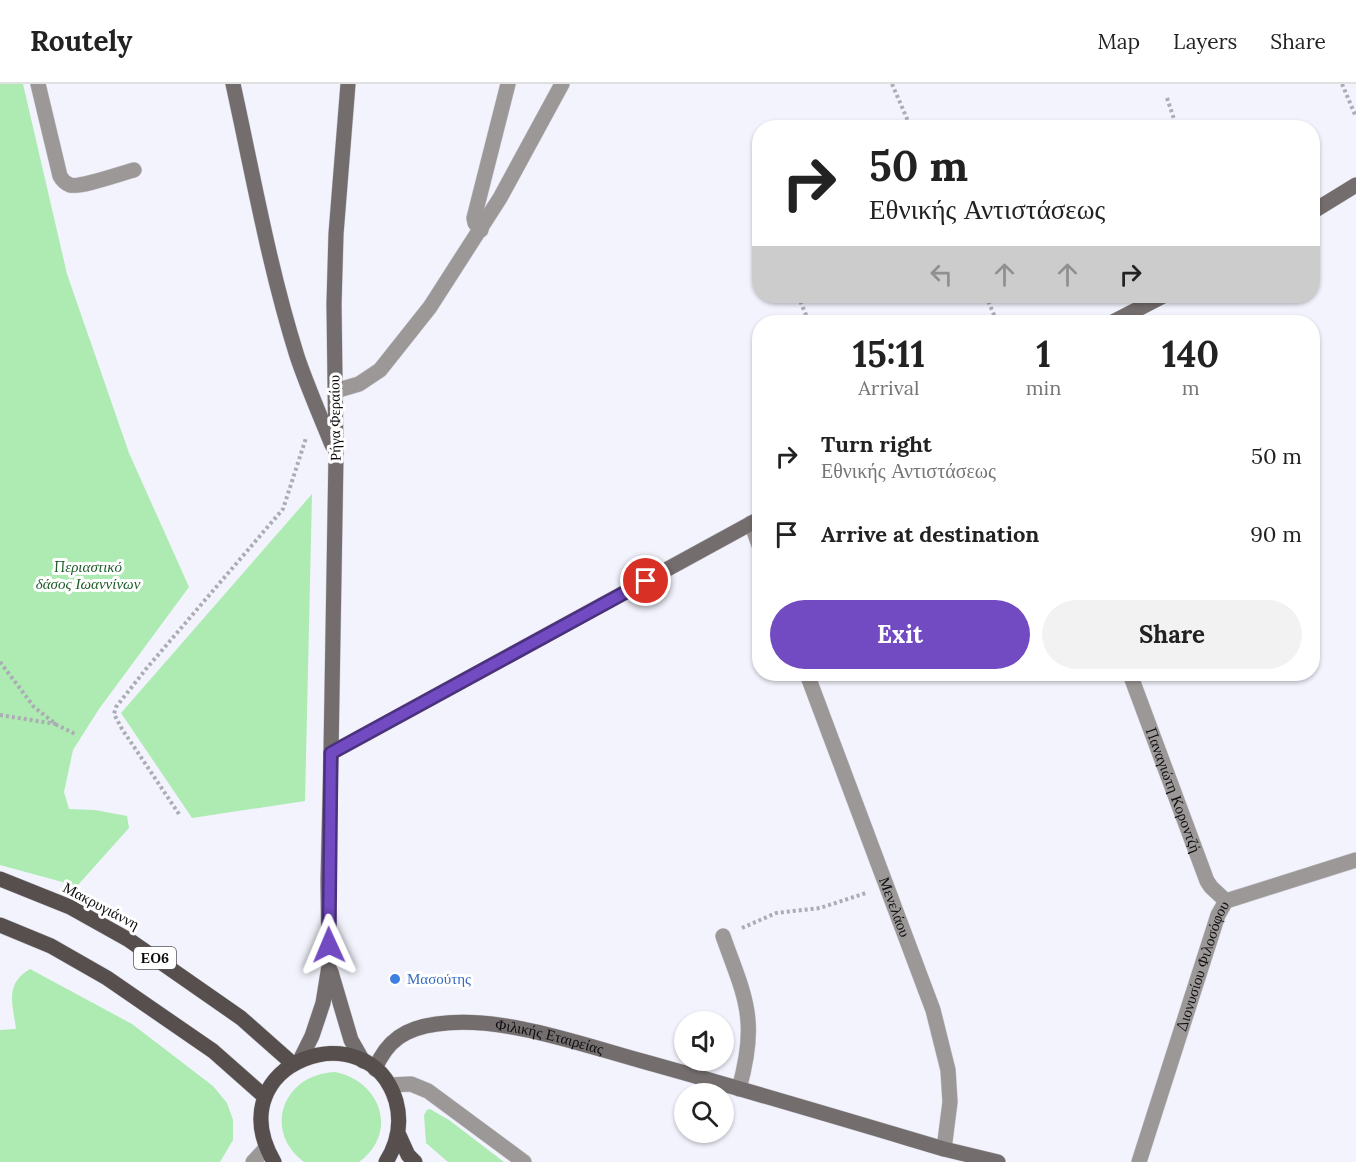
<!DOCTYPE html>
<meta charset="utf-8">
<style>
:root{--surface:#fff;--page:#f2f2f2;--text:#222;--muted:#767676;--line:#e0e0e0;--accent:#724ac2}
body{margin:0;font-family:Lora,serif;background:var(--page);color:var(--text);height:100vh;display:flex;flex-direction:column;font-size:22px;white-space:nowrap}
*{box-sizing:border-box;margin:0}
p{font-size:20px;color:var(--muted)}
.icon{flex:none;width:33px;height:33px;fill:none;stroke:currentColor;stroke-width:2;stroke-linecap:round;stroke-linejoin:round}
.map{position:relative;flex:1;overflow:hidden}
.panel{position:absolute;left:752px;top:231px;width:568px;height:366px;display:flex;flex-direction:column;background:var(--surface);border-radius:24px;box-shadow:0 2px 4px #0004}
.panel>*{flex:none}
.hud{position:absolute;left:752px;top:36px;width:568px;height:183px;border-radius:24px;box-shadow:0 2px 4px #0004;background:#fff;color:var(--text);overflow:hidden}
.fabs{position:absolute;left:674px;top:927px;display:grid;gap:12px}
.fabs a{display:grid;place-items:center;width:60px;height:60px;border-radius:50%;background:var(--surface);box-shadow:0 2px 4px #0004;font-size:30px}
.pin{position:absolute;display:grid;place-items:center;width:51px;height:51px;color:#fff;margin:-26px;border:3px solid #fff;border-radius:50%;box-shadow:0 2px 6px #0007}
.me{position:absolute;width:66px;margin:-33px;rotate:359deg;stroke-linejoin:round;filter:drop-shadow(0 0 4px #0008)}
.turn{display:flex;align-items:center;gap:21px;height:126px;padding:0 18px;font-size:27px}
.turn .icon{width:78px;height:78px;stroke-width:2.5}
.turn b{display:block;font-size:42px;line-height:51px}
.lanes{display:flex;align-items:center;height:57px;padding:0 18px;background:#0003;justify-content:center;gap:30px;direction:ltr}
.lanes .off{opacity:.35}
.eta{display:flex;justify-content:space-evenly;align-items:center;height:102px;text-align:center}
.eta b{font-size:36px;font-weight:700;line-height:42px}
.primary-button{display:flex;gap:12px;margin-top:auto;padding:12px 18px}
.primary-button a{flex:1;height:69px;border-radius:36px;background:var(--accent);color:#fff;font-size:24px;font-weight:700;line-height:69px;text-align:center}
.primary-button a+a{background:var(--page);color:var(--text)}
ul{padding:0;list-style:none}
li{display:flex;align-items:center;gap:18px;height:78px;padding:0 18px}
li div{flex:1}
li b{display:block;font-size:22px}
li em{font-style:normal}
header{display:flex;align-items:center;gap:36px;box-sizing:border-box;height:84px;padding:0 30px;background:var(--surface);border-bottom:2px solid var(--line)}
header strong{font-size:28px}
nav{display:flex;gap:33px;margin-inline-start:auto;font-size:21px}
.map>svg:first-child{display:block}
.green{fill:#adebb2}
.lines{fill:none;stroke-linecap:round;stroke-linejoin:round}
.lane-casing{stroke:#cdced6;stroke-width:16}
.street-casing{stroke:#cdced6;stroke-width:16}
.secondary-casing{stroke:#cdced6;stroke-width:16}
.primary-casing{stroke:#cdced6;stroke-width:16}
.path{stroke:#acacb4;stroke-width:4;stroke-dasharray:3 3;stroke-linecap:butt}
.lane{stroke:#9d9898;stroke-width:15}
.street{stroke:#9d9898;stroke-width:15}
.secondary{stroke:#746d6d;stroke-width:15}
.primary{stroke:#564f4e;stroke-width:15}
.route-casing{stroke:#4a307e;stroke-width:15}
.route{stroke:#724ac2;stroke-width:10}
.shop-dot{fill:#3f7fe0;stroke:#fff;stroke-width:2}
.labels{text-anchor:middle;stroke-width:6;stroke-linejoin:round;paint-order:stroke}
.shield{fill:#fff;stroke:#555557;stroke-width:1.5}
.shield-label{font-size:14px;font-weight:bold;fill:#0c0c0f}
.street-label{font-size:15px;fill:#0c0c0f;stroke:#fff}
.park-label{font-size:15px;font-style:italic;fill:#1c5d28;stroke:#fff}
.shop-label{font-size:15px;fill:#366cbe;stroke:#fff;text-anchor:start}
</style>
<header>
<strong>Routely</strong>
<nav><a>Map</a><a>Layers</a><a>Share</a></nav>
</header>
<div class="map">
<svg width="1356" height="1078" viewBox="0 0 1356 1078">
<rect width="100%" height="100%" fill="#f2f3fc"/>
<path class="green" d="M0,0h23l44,190 62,179 60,134 -90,122 -26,41 -9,42 5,17 26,1 32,6 2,12 -52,58 -77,-21z
M312,410l-7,307 -113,17 -71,-105z
M30,885l102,55 81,62 14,17 6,17v20l-13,22h-220v-132l16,-1c-3,-24 -12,-45 14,-60z
M335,988c46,9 64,61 24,90h-55c-42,-31 -21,-88 31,-90z
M430,1025l19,11 55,42h-56l-22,-19 -2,-28 3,-5z"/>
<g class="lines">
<defs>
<path id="lane" d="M38,0l22,92c2,4 5,7 10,9 10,3 52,-12 64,-15"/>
<g id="street">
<path d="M481,146l-6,-7 -1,-5 34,-134"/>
<path d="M335,307l24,-7 21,-14 50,-63 70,-109 62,-114"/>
<path d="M751,439l8,22"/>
<path id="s1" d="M807,590l126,336 15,60 2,32 -6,47"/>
<path id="s2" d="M1130,590l77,207 4,6 15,14"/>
<path d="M723,852c9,27 23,56 25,85 2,23 -3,46 -9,68"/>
<path d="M389,1001l22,-1 17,7 96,71"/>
<path d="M253,1078l13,-14"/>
<path id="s3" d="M1139,1078l79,-247 8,-14 130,-41"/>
</g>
<g id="secondary">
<path d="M233,0c20,91 36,183 64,272 10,30 23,59 35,89"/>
<path d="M1312,128l44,-27"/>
<path d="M1113,238l50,-26"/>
<path d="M331,669l5,-297 -2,-152 2,-70 12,-150"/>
<path d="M331,888l20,68 12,21"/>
<path d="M300,976l12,-24 11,-33 6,-37 -1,-85 3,-128 428,-234"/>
<path id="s4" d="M375,985c12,-29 31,-41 62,-45 64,-9 143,20 205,37 101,28 201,58 302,88l54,13"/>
</g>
<path id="primary" d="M0,795l70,28 59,33 112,78 52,46
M0,841l51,21 56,32 106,73 52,46
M398,1049l10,22 7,7
M274,1078c-58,-100 95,-153 122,-61 6,22 2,42 -10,61"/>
</defs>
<use href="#lane" class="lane-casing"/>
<use href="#street" class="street-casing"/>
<use href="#secondary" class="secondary-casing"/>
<use href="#primary" class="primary-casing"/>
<path class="path" d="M892,0l19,44
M1342,0l14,33
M1167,14l10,30
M798,212l11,26
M986,212l11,26
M0,578l34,45 23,18 18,9
M0,631l56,9
M179,730l-57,-85 -8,-15 2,-7 30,-38 137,-160 23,-71
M742,844l34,-15 44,-5 46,-15"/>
<use href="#lane" class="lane"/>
<use href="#street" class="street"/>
<use href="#secondary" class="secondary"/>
<use href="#primary" class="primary"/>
</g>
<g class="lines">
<defs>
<path id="route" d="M329,861l2,-192 315,-172"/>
</defs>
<use href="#route" class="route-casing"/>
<use href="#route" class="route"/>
</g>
<circle class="shop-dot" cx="395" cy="895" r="6"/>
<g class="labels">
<rect class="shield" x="134" y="863" width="42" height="22" rx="4.5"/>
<g class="shield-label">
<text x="155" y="879">ΕΟ6</text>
</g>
<g class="street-label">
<text transform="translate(335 334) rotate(-91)" y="5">Ρήγα Φεραίου</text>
<text dy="5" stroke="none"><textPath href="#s2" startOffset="124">Παναγιώτη Κοροντζή</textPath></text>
<text transform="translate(101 822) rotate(28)" y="5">Μακρυγιάννη</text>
<text dy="5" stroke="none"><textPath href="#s1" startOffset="249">Μενελάου</textPath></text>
<text dy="5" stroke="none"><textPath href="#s3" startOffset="206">Διονυσίου Φιλοσόφου</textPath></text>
<text dy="5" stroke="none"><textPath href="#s4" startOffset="195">Φιλικής Εταιρείας</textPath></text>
</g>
<g class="park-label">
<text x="88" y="488">Περιαστικό<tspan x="88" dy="17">δάσος Ιωαννίνων</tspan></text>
</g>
<g class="shop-label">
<text x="407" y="900">Μασούτης</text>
</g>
</g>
</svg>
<div class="fabs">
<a><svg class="icon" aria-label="sound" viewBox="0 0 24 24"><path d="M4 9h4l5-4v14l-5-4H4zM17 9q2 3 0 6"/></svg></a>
<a><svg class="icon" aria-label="search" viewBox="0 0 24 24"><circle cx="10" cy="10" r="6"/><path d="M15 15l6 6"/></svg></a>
</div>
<div class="pin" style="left:646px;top:497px;background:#d93025"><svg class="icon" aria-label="arrive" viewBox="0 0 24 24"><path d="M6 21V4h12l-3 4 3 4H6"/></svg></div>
<svg class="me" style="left:329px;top:861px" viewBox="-20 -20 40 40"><path d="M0-17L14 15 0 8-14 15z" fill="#724ac2" stroke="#fff" stroke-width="4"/></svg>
<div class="hud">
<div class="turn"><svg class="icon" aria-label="right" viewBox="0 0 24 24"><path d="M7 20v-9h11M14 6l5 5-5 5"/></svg><div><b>50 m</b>Εθνικής Αντιστάσεως</div></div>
<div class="lanes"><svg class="icon off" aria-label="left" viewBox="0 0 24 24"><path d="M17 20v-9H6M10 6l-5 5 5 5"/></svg><svg class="icon off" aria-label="ahead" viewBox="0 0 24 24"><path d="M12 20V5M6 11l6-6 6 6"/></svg><svg class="icon off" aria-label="ahead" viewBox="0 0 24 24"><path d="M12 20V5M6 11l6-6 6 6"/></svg><svg class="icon" aria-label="right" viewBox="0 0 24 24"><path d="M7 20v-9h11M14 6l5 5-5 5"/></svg></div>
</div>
<section class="panel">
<div class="eta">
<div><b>15:11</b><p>Arrival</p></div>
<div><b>1</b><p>min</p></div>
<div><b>140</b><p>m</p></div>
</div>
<ul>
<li><svg class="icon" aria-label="right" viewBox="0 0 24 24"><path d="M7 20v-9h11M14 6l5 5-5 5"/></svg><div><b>Turn right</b><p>Εθνικής Αντιστάσεως</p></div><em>50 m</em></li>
<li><svg class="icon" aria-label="arrive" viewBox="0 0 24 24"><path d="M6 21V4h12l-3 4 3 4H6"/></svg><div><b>Arrive at destination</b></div><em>90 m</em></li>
</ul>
<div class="primary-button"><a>Exit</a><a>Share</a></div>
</section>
</div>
